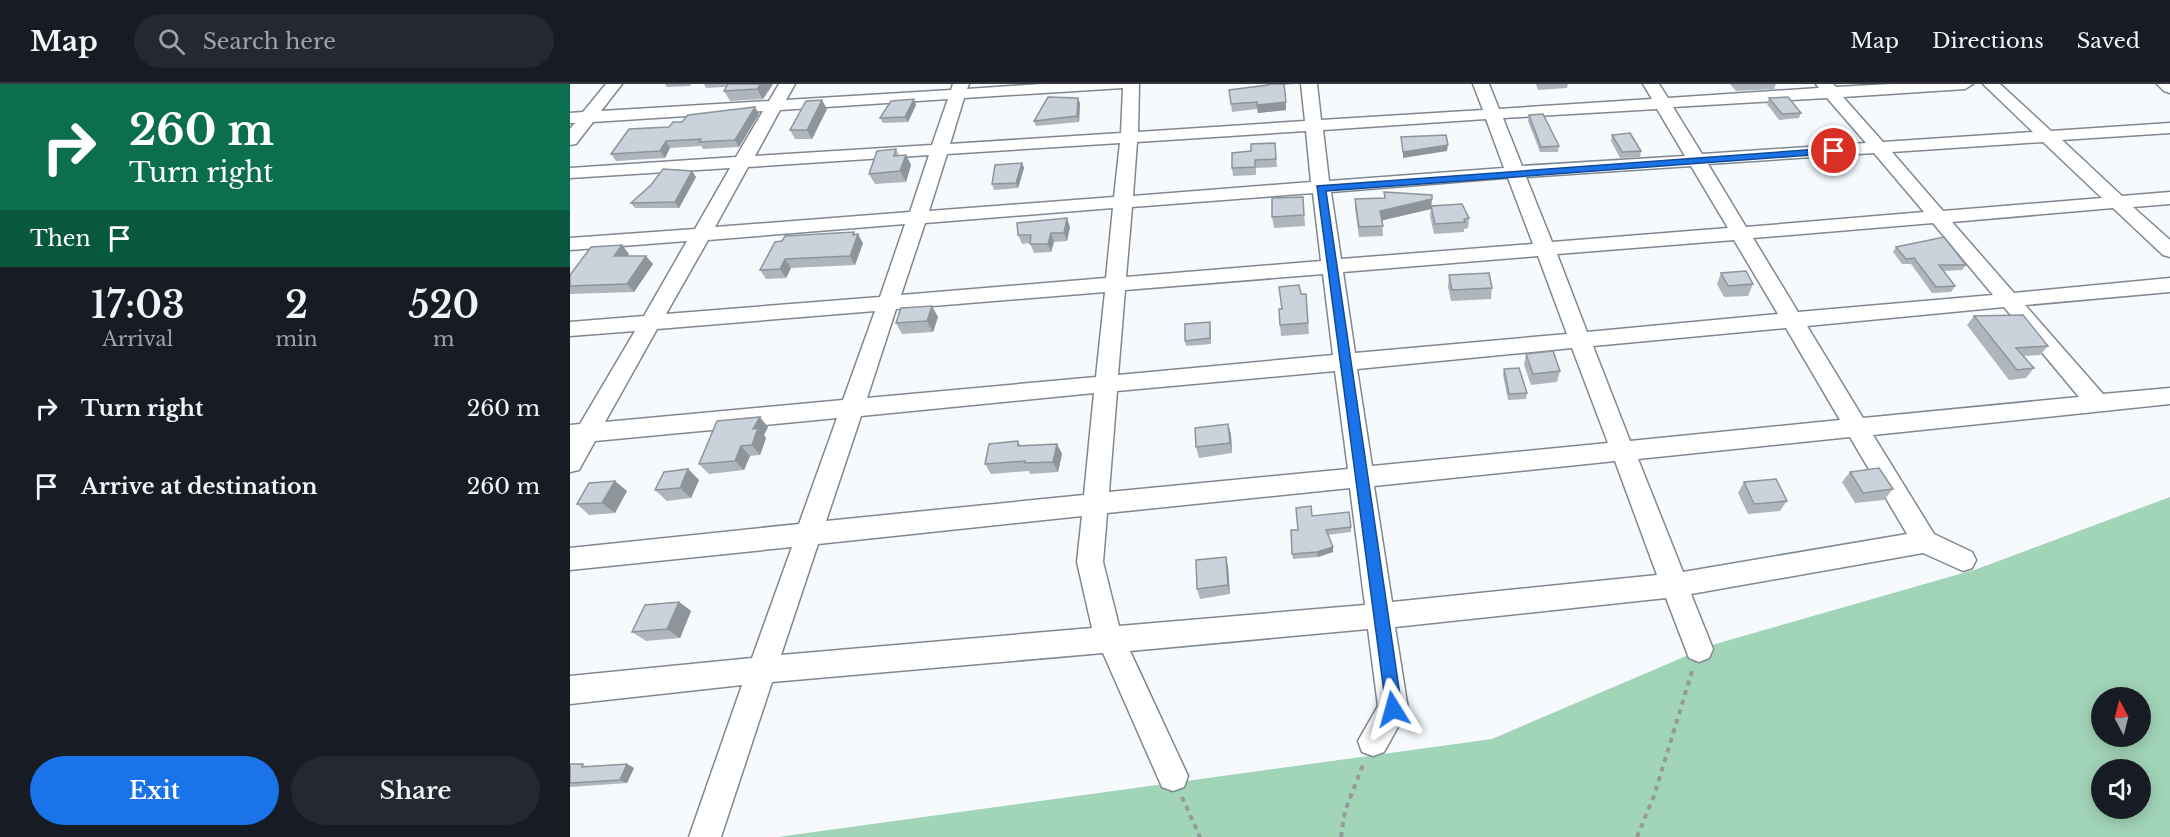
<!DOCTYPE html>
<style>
:root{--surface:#171b24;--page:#242831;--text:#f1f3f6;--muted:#9ea1a6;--line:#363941;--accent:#1a73e8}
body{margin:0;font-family:"Libre Baskerville",serif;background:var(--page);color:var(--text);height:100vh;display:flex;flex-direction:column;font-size:22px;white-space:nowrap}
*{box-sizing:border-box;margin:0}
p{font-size:20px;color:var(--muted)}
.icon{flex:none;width:33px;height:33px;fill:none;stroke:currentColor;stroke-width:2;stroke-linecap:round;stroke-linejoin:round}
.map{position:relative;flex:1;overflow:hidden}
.details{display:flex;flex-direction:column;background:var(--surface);width:570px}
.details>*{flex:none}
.guide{background:#0b6e4f;color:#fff;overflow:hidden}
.needle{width:39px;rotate:353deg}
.tools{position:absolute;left:1521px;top:603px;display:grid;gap:12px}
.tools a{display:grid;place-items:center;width:60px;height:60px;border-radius:50%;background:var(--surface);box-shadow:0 3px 15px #0003;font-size:30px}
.pin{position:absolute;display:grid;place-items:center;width:51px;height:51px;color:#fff;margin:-26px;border:3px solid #fff;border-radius:50%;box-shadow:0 2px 6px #0007}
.me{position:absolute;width:66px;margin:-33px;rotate:352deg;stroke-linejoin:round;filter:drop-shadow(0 0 4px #0008)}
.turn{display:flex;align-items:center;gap:21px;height:126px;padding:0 30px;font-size:27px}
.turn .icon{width:78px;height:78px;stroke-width:2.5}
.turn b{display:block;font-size:42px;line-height:51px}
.then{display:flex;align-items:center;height:57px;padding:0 30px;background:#0003;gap:12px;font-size:22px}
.eta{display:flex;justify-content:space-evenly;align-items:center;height:102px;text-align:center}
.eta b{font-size:36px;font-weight:600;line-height:42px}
.button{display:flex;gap:12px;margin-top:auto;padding:12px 30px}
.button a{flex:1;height:69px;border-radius:36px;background:var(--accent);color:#fff;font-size:24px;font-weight:600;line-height:69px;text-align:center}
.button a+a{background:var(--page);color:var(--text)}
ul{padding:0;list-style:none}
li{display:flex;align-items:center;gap:18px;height:78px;padding:0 30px}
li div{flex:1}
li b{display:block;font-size:22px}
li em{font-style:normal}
header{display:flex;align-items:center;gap:36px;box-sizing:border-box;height:84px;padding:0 30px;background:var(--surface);border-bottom:2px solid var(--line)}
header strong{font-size:28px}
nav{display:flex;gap:33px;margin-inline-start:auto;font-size:21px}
.search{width:420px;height:54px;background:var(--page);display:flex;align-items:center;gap:15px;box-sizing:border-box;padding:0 21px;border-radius:33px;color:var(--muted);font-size:22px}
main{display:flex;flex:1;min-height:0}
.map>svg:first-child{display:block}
.green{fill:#a2d4b8;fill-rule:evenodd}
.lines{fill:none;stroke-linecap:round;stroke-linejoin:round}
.minor-casing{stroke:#7f8890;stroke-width:3}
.path{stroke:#95999c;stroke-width:4;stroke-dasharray:5 5;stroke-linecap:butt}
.minor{fill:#fff;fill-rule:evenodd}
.wall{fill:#aeb5bd}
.shaded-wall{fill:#8d949a}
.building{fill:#cad3dc;stroke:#8d949a;stroke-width:1.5}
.route{fill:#1a73e8;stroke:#114b97;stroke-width:1.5}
</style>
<header>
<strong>Map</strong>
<div class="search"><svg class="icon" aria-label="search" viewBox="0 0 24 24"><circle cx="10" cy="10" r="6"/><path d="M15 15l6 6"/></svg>Search here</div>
<nav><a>Map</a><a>Directions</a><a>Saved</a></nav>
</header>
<main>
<section class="details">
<div class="guide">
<div class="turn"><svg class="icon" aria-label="right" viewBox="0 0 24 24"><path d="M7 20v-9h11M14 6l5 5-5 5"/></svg><div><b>260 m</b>Turn right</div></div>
<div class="then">Then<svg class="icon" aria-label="arrive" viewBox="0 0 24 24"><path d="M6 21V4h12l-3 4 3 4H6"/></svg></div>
</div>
<div class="eta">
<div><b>17:03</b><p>Arrival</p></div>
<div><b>2</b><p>min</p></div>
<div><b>520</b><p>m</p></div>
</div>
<ul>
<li><svg class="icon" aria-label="right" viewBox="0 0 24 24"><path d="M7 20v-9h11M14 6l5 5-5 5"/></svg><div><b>Turn right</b></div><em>260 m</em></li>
<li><svg class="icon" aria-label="arrive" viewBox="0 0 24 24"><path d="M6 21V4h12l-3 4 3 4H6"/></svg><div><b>Arrive at destination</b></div><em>260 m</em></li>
</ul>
<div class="button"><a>Exit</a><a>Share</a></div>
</section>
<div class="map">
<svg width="1600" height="753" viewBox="0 0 1600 753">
<rect width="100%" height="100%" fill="#f6fafd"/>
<path class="green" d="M1600,413v340h-1392l714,-98 220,-94 265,-76zM1532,614h38v38h-38zM1532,686h38v38h-38z"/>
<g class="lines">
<defs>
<path id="minor" d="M36,0h16l-21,27 168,-10 10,-17h16l-9,16 165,-10 2,-6h16l-2,5 74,-5h98l-1,48 167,-11 -4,-37h16l4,36 162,-10 -10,-26h16l10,25 153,-10 -9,-15h16l9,14 151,-10 -3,-4h17l3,3 54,-3h83l-8,5 -122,8 40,45 150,-10 -50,-48h17l51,47 119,-8v10l-108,7 60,56 48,-4v12l-37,3 37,33v17l-7,-2 -50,-47 -161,14 62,71 156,-15v14l-145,13 78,89 67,-6v16l-297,31 61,99 38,18 4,8 -4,8 -9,3 -40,-18 -232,41 22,55 -4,9 -10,4 -10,-4 -23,-60 -271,29 13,82 -24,43 -11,4 -11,-4 -4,-11 20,-35 -10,-77 -238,22 58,125 -4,11 -11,4 -11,-4 -59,-134 -331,29 -51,155h-32l53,-152 -172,19v-28l182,-18 40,-111 -222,23v-22l229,-24 38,-106 -242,23 -16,29 -9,2v-47l10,-1 55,-93 -65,5v-14l74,-6 43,-75 -117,9v-12l125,-9 35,-61 -160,10v-10l166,-11 27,-46 -170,11 -17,22 -6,1v-16l5,-6h-5v-10l13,-1zM553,4l-2,45 -171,11 14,-46zM1257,14l39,45 -164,11 -29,-47zM378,15l-16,46 -177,11 25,-46zM1087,25l28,47 -163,10 -19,-48zM916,35l18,49 -175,13 -6,-51zM736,47l5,51 -178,14 4,-54zM1473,58l59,56 -159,13 -51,-59zM550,59l-6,54 -185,14 18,-57zM1304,69l50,59 -178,15 -38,-63zM359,71l-19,57 -195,15 33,-60zM1121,82l37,62 -176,14 -26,-65zM934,94h4l25,66 -192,15 -10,-67zM743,109l8,68 -195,16 6,-70zM543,124l-7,70 -205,17 24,-72zM1363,139l60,72 -195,17 -45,-74zM335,140l-25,73 -214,17 42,-74zM1164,156l44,74 -191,18 -30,-78zM968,172l29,78 -212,19 -12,-81zM753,190l10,81 -215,20 7,-85zM535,208l-9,85 -229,21 29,-89zM1434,223l75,90 -216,21 -56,-92zM305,227l-32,89 -238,22 52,-93zM1216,244l54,92 -210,21 -37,-95zM1002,264l36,95 -236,23 -15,-97zM765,287l13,98 -239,23 8,-101zM524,309l-10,102 -258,26 35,-105zM1280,353l57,97 -224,38 -45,-113zM1045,377l42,114 -265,27 -18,-116zM780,404l15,117 -246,21 -16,-64 4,-49zM512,432l-5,46 15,66 -311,27 37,-111z
M1587,0h13v9l-6,-2z"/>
</defs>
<use href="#minor" class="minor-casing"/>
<path class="path" d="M612,713l18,40
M771,753l4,-26 19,-49
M1067,753l17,-41 39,-128"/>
<use href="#minor" class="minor"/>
</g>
<path class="wall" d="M95,0h26l-1,2 -23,1z
M134,0h69l-10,15 -33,2 -6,-10 4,-7 -3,3 -19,1z
M698,0h26l-9,1 1,25 -28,3 -1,-4 -25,3 -3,-22 39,-5z
M966,0h32l-1,4 -29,2z
M1160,0h46l-2,5 -38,2z
M508,14l2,6 -1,18 -43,4 -2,-5z
M1199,14l32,15 -2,5 -20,2 -12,-16z
M346,21l-8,17 -25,1 -3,-5z
M257,25l-15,30h-17l-5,-9z
M189,30l-20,33 -36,2 -2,-3 -31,2 -5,10 -49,3 -5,-7 58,-27 13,-5z
M959,31l30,31 -1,6h-18l-12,-31z
M1042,51l29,16 -1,6 -20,1 -9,-17z
M705,59l2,24 -21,1v7l-23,1 -1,-8 19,-17z
M326,65l3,6h7l5,10 -5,17 -31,2 -6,-10z
M452,79l2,5 -6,20 -24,2 -2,-6z
M122,87l4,6 -17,31h-44l-4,-5z
M814,108l48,14 37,12 -1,10 -4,1v3l-30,2 -4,-18 1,-7 -49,11 1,16 -24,1 -4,-28v-10l29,-1z
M733,113l2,29 -31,2 -2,-11z
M500,143l-3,14 -13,1 -3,10 -17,1 -4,-10 -8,1 -4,-9z
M285,151l8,8 -8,22 -64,3 -5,10 -20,1 -6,-9 15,-28z
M1326,163l70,18 -4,5 -19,1 12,15 -4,6 -19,1 -21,-29h-9l-9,-12z
M59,170l-2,2 26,8 -19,28 -64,2v-19z
M1151,189l32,11 -5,12 -24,1 -7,-13z
M879,191l43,13 -1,11 -40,2 -3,-14z
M736,210l3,40 -28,2 -1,-11 2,-16z
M1404,232l74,30 -8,9 -16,1 10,12 -8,10 -17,2 -42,-55z
M368,233l-5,15 -31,2 -6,-11z
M640,238l1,5v17l-25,2 -1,-5z
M956,270l34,17 -3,11 -26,3 -7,-20z
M934,285l23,24 -1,6 -18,1 -5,-25z
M658,340l3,11 1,18 -33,5 -3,-11z
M198,343l-4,8 2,3 -6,17 -10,1 -6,14 -35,4 -10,-10z
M448,357l2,4 37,-1 5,10 -4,18 -28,2 -1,-3 -38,3 -6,-10z
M118,385l11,11 -8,18 -24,3 -12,-11z
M1280,388l43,17 -9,11 -29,3 -13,-21z
M1174,398l43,19 -7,10 -32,3 -10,-21z
M57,407l-12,22 -26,2 -12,-11z
M742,432l39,11v5l-23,3 5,17 -15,5 -25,2 -1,-5 6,-24z
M658,482l2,28 -30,5 -3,-10z
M109,518l12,9 -11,27 -34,3 -14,-9z
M0,680l19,2 38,-2 7,4 -7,15 -57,4z"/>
<path class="shaded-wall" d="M191,0h12l-10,15 -6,-10z
M508,14l2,6 -1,18 -2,-6z
M344,15l2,6 -8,17 -3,-5z
M252,16l5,9 -15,30 -5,-9z
M716,18v8l-28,3 -1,-8z
M185,23l4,7 -20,33 -4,-7z
M96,57l4,7 -5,10 -5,-7z
M878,61l-1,6 -44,7v-6z
M336,71l5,10 -5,17 -6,-11z
M452,79l2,5 -6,20 -2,-5z
M122,87l4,6 -17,31 -4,-6z
M862,115l-1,10 -51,12v-10z
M497,134l3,9 -3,14 -3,-8z
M284,148l3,5 1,-3 5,9 -8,22 -5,-9 3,-21z
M481,149l3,9 -3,10 -3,-8z
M52,161l7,9 -7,10 -8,-8z
M76,172l7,8 -19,28 -7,-8z
M215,175l6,9 -5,10 -6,-9z
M362,222l6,11 -5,15 -6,-11z
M190,333l8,10 -4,8 2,3 -6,17 -8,-10 1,-16z
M658,340l3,11 1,18 -2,-10z
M487,360l5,10 -4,18 -5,-10z
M171,362l9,10 -6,14 -9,-9z
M118,385l11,11 -8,18 -11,-10z
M45,397l12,10 -12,22 -13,-10z
M763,463v5l-15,5 -1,-5z
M656,473l2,9 2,28 -2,-9z
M109,518l12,9 -11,27 -13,-9z
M57,680l7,4 -7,15 -7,-3z"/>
<path class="building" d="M158,0h33l-4,5 -33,2z
M698,0h16l2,18 -29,3v-3l-26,2 -2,-14 39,-5z
M478,13l30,1 -1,18 -43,5z
M1218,13l13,16 -19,1 -13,-16z
M344,15l-9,18 -25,1 11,-17z
M252,16l-15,30h-17l16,-29z
M185,23l-20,33 -36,2 2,-3 -35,2 -6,10 -49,3 18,-25 40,-2 4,-5h9l6,-7z
M973,30l16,32 -18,1 -12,-32z
M1060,49l11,18 -19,1 -10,-17z
M876,51l2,10 -45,7 -2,-15z
M705,59l1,16 -21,1v7l-23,1v-15l19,-2v-7z
M326,65l-2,7 12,-1 -6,16 -31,3 8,-23z
M452,79l-6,20 -24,1 3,-19z
M93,85l29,2 -17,31 -44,1 20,-18z
M814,108l48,3v4l-52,12 3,15 -24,1 -4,-28 30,-1z
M733,113l1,18 -32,2v-19z
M892,120l7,14 -5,1 1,3 -30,2 -4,-18z
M497,134l-3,15h-13l-3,11h-18l1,-9h-13l-1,-12z
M284,148l-1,3 5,-1 -8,22 -65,3 -5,10 -20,1 15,-28 7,-1 3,-5z
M1374,153l22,28h-27l16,21 -19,1 -22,-29 -8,1 -10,-12z
M52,161l-8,11h32l-19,28 -57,2v-11l21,-28z
M1176,187l7,13 -25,2 -7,-13z
M919,189l3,15 -40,2 -3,-15z
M729,201l2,9h5l2,29 -28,2 -1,-16h3l-3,-22z
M362,222l-5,15 -31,2 5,-15z
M1453,231l25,31 -32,2 18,20 -17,2 -43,-54z
M640,238v16l-25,3v-17z
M983,267l7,20 -27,3 -7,-20z
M949,284l8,25 -18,1 -5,-25z
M190,333l-7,12 5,-1 -6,17 -11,1 -6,15 -36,3 18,-43z
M658,340l2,19 -34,4 -1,-19z
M448,357v5l39,-2 -4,18 -28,1v-2l-40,3 4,-20z
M1309,384l14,21 -30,4 -13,-21z
M118,385l-8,19 -25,2 9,-18z
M1206,395l11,22 -33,3 -10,-22z
M45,397l-13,22 -25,1 12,-21z
M741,422l1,10 37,-4 2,15 -25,3 7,17 -16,5 -25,2 -1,-24h7l-2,-22z
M656,473l2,28 -31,4 -1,-29z
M109,518l-12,27 -35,3 13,-27z
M0,680h13l-1,3 45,-3 -7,16 -50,3z"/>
<path class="route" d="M1264,64l3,1v4l-511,38 76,518 -3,6 -6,2 -6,-2 -70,-529z"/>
</svg>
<div class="tools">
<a><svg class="needle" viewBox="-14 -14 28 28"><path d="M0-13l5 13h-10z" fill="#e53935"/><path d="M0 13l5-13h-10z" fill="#9ea1a6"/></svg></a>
<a><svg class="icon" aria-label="sound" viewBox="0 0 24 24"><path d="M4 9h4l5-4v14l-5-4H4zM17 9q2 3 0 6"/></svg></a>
</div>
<div class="pin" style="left:1264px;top:67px;background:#d93025"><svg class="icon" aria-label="arrive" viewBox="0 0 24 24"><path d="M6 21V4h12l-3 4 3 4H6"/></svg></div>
<svg class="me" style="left:823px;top:625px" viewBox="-20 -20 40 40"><path d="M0-17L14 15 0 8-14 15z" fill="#1a73e8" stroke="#fff" stroke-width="4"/></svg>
</div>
</main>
